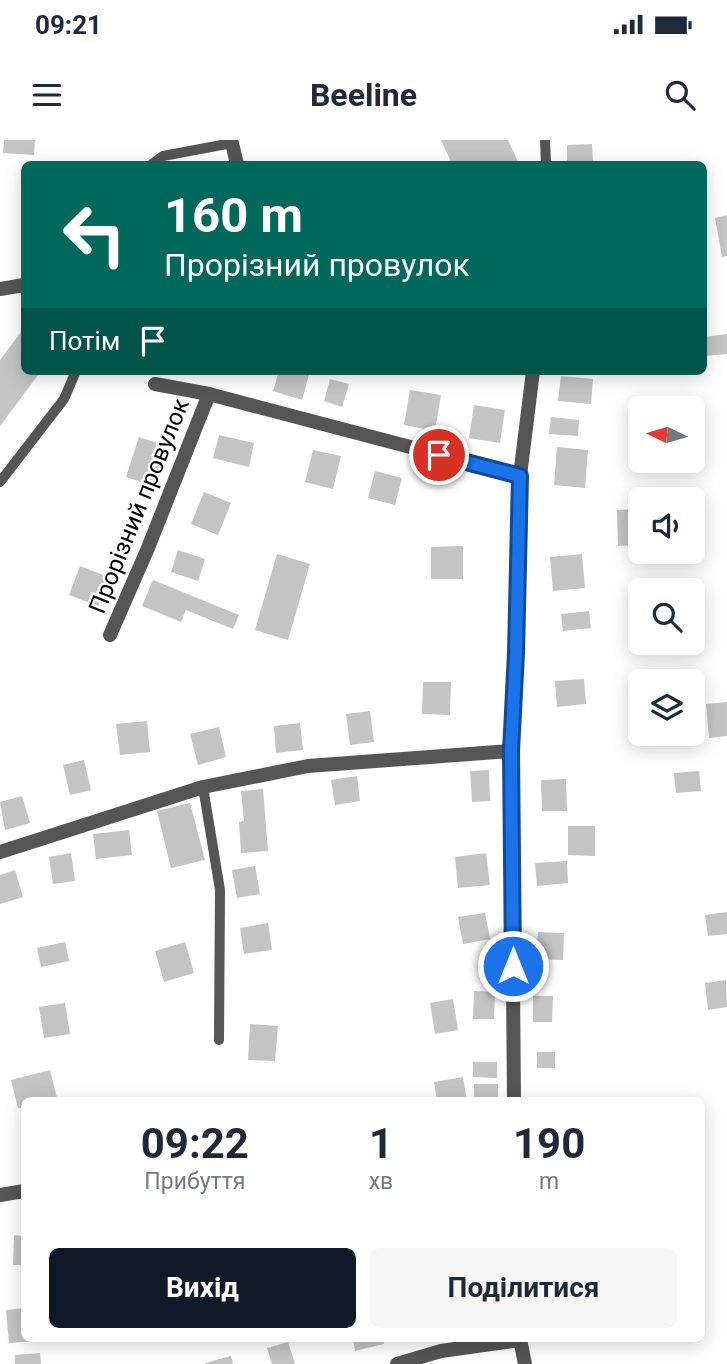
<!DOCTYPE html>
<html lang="uk">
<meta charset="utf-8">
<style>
:root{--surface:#fff;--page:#f6f6f7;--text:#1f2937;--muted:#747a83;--accent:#111827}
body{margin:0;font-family:Roboto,sans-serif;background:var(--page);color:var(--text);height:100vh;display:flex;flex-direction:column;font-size:26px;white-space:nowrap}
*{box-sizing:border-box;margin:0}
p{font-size:23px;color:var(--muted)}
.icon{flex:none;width:38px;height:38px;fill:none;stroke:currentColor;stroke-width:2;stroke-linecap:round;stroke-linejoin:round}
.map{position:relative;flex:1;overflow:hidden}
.sheet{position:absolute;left:21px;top:957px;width:684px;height:245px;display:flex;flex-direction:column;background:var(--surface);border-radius:10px;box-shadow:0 4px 18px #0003}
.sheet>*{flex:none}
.banner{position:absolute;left:21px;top:21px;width:686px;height:214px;border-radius:10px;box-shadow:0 4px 18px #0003;background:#00695c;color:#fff;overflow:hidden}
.needle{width:46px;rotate:275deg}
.fabs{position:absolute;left:628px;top:256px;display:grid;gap:14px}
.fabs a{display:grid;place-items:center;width:77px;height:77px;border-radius:10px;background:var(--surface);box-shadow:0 4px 18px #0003;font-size:35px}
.pin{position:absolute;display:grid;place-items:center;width:60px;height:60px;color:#fff;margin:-30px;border:4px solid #fff;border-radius:50%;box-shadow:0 2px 7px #0007}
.me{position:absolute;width:77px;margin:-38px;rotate:0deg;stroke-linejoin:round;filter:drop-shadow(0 0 5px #0008)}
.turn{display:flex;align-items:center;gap:24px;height:147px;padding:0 28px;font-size:32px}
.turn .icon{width:91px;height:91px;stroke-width:2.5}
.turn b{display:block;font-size:49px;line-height:60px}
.then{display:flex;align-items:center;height:66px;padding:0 28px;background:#0003;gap:14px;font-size:26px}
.eta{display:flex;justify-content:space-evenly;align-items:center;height:119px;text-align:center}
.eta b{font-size:42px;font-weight:700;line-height:49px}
.primary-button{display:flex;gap:14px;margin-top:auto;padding:14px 28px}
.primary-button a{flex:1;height:80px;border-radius:10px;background:var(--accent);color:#fff;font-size:28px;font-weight:700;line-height:80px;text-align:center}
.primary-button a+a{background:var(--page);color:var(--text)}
.status{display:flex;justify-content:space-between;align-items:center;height:49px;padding:0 35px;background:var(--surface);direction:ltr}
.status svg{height:19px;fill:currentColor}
header{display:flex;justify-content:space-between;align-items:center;height:91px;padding:0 28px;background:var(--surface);font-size:32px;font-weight:700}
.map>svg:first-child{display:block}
.building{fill:#c4c4c4}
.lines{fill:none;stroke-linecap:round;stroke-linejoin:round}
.lane{stroke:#555;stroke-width:10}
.street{stroke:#555;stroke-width:14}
.route-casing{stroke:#114b97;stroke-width:18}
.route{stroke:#1a73e8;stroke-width:12}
.labels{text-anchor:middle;stroke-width:5;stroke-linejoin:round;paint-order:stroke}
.street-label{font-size:24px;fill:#000;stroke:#fff}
</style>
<div class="status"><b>09:21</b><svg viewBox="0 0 49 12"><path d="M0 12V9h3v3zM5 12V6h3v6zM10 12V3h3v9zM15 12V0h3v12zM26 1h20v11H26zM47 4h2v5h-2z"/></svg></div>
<header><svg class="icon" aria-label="menu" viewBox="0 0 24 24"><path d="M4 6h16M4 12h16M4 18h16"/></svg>Beeline<svg class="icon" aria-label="search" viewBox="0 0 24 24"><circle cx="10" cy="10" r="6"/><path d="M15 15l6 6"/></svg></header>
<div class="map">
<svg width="727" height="1224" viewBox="0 0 727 1224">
<rect width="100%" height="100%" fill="#fff"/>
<path class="building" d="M4,0h31l-1,15 -31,-2z
M441,0h67l11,24h-67z
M592,4l1,20h-26v-19z
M727,75v41l-5,1 -7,-39z
M24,188v43h17l-41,55v-66z
M727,194v20l-23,2v-19z
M279,231h31l-8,29 -29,-9z
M561,236l32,3 -2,25 -33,-3z
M330,239l19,5 -7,23 -18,-6z
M410,250l31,5 -6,36 -31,-6z
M474,265l31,5 -5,33 -31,-5z
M551,277l28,3 -1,16 -29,-2z
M219,295l35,8 -5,24 -36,-9z
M139,297l30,10 -13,40 -30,-10z
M557,307l31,3 -3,38 -31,-3z
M313,310l28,6 -8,33 -28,-7z
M375,331l27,7 -7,27 -27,-7z
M204,352l27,11 -13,32 -27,-11z
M640,369v36l-22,1 -1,-36z
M463,406v33h-32v-32z
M178,410l27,9 -7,22 -27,-9z
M277,414l33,10 -22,76 -33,-10z
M582,414l3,34 -32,3 -3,-34z
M80,426l28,11 -10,29 -29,-11z
M153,440l86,35 -6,14 -47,-19 -5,12 -39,-16z
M589,471l2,17 -28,3 -2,-17z
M584,539l2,25 -29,3 -2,-26z
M423,542h28l-1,33 -28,-1z
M727,562v34l-18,2 -3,-34z
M370,571l4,31 -24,3 -4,-31z
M147,581l3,31 -30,3 -4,-31z
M300,583l3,27 -27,3 -2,-27z
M219,587l7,30 -28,8 -8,-31z
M84,620l7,30 -21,5 -7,-30z
M489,630l1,31 -18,1 -2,-31z
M699,631l2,20 -25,2 -2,-20z
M357,636l3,25 -25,4 -4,-25z
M566,639l1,32h-25l-1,-31z
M263,649l5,62 -27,2 -2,-31 5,-1 -3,-30z
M22,656l8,27 -25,7 -5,-28z
M190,663l15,57 -34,8 -14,-57z
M568,686h27v30l-27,-1z
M129,690l3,25 -36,4 -3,-25z
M71,713l4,28 -22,3 -4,-27z
M486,713l4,32 -32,3 -3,-31z
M567,721l1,22 -31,3 -2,-23z
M255,726l5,28 -23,4 -5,-28z
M15,730l8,27 -23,7v-29z
M727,772v22l-19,2 -3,-21z
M485,773l5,26 -27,5 -5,-27z
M268,783l4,27 -28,4 -4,-26z
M538,792l26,1 -1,27 -27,-1z
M65,802l4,19 -28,6 -4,-19z
M185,802l9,31 -30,9 -9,-31z
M726,840l1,27 -19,3 -3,-27z
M474,851l21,1 -1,27h-21z
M533,856h20l-1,26h-19z
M453,859l5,31 -23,4 -5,-31z
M65,863l5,31 -26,4 -5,-31z
M250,884l28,2 -3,35 -27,-1z
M537,912h18v16h-18z
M473,922h24v16l-24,-1z
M50,930l7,28 -10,3h-23v6l-6,1 -7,-28z
M463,937l4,24h-30l-3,-19z
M474,944h24v15h-24z
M125,957v4h-37v-3z
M14,1095l10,1v29h-11z
M24,1168v31h14v2l-29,2 -3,-33z
M353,1199h30l1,5 -29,7z
M288,1202l7,22h-23l-5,-16z
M40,1213l1,11h-26v-9z
M231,1216l2,8h-28v-1z"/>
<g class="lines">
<path class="lane" d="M545,0l1,24
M152,24l11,-8 69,-13 -1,-3
M0,342l64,-83 12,-28
M203,647l17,103 -1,150"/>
<path class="street" d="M232,3l5,21
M0,149l24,-4
M155,244l54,10 311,82
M110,495l38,-87 61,-154
M0,712l203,-65 105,-21 203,-15
M514,961l-3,-350 6,-98 3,-177 13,-105
M0,1055l24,-4
M520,1199l5,25
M397,1224l44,-13 79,-11"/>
</g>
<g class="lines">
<defs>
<path id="route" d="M439,315l81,21 -4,177 -5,98 2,215"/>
</defs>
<use href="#route" class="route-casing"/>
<use href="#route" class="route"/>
</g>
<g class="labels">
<g class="street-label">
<text transform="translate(139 366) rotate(-68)" y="8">Прорізний провулок</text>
</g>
</g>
</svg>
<div class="fabs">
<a><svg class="needle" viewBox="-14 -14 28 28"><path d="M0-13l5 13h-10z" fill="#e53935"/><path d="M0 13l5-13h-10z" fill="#747a83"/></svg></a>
<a><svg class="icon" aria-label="sound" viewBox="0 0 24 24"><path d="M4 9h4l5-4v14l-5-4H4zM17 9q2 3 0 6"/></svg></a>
<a><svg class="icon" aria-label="search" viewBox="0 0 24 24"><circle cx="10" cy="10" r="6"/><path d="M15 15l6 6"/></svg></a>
<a><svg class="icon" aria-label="layers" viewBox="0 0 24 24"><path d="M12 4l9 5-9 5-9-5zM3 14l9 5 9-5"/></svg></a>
</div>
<div class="pin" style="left:439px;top:315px;background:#d93025"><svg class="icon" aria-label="arrive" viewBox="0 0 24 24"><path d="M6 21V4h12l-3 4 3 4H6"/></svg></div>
<svg class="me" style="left:513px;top:826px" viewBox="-20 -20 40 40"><circle r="17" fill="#1a73e8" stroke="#fff" stroke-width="3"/><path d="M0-11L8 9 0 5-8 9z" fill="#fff"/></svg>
<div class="banner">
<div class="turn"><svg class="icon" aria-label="left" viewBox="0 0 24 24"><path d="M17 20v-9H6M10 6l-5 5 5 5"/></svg><div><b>160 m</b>Прорізний провулок</div></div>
<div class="then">Потім<svg class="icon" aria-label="arrive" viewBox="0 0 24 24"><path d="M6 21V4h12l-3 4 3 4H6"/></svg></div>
</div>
<section class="sheet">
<div class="eta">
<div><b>09:22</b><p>Прибуття</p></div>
<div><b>1</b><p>хв</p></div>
<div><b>190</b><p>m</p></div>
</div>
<div class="primary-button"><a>Вихід</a><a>Поділитися</a></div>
</section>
</div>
